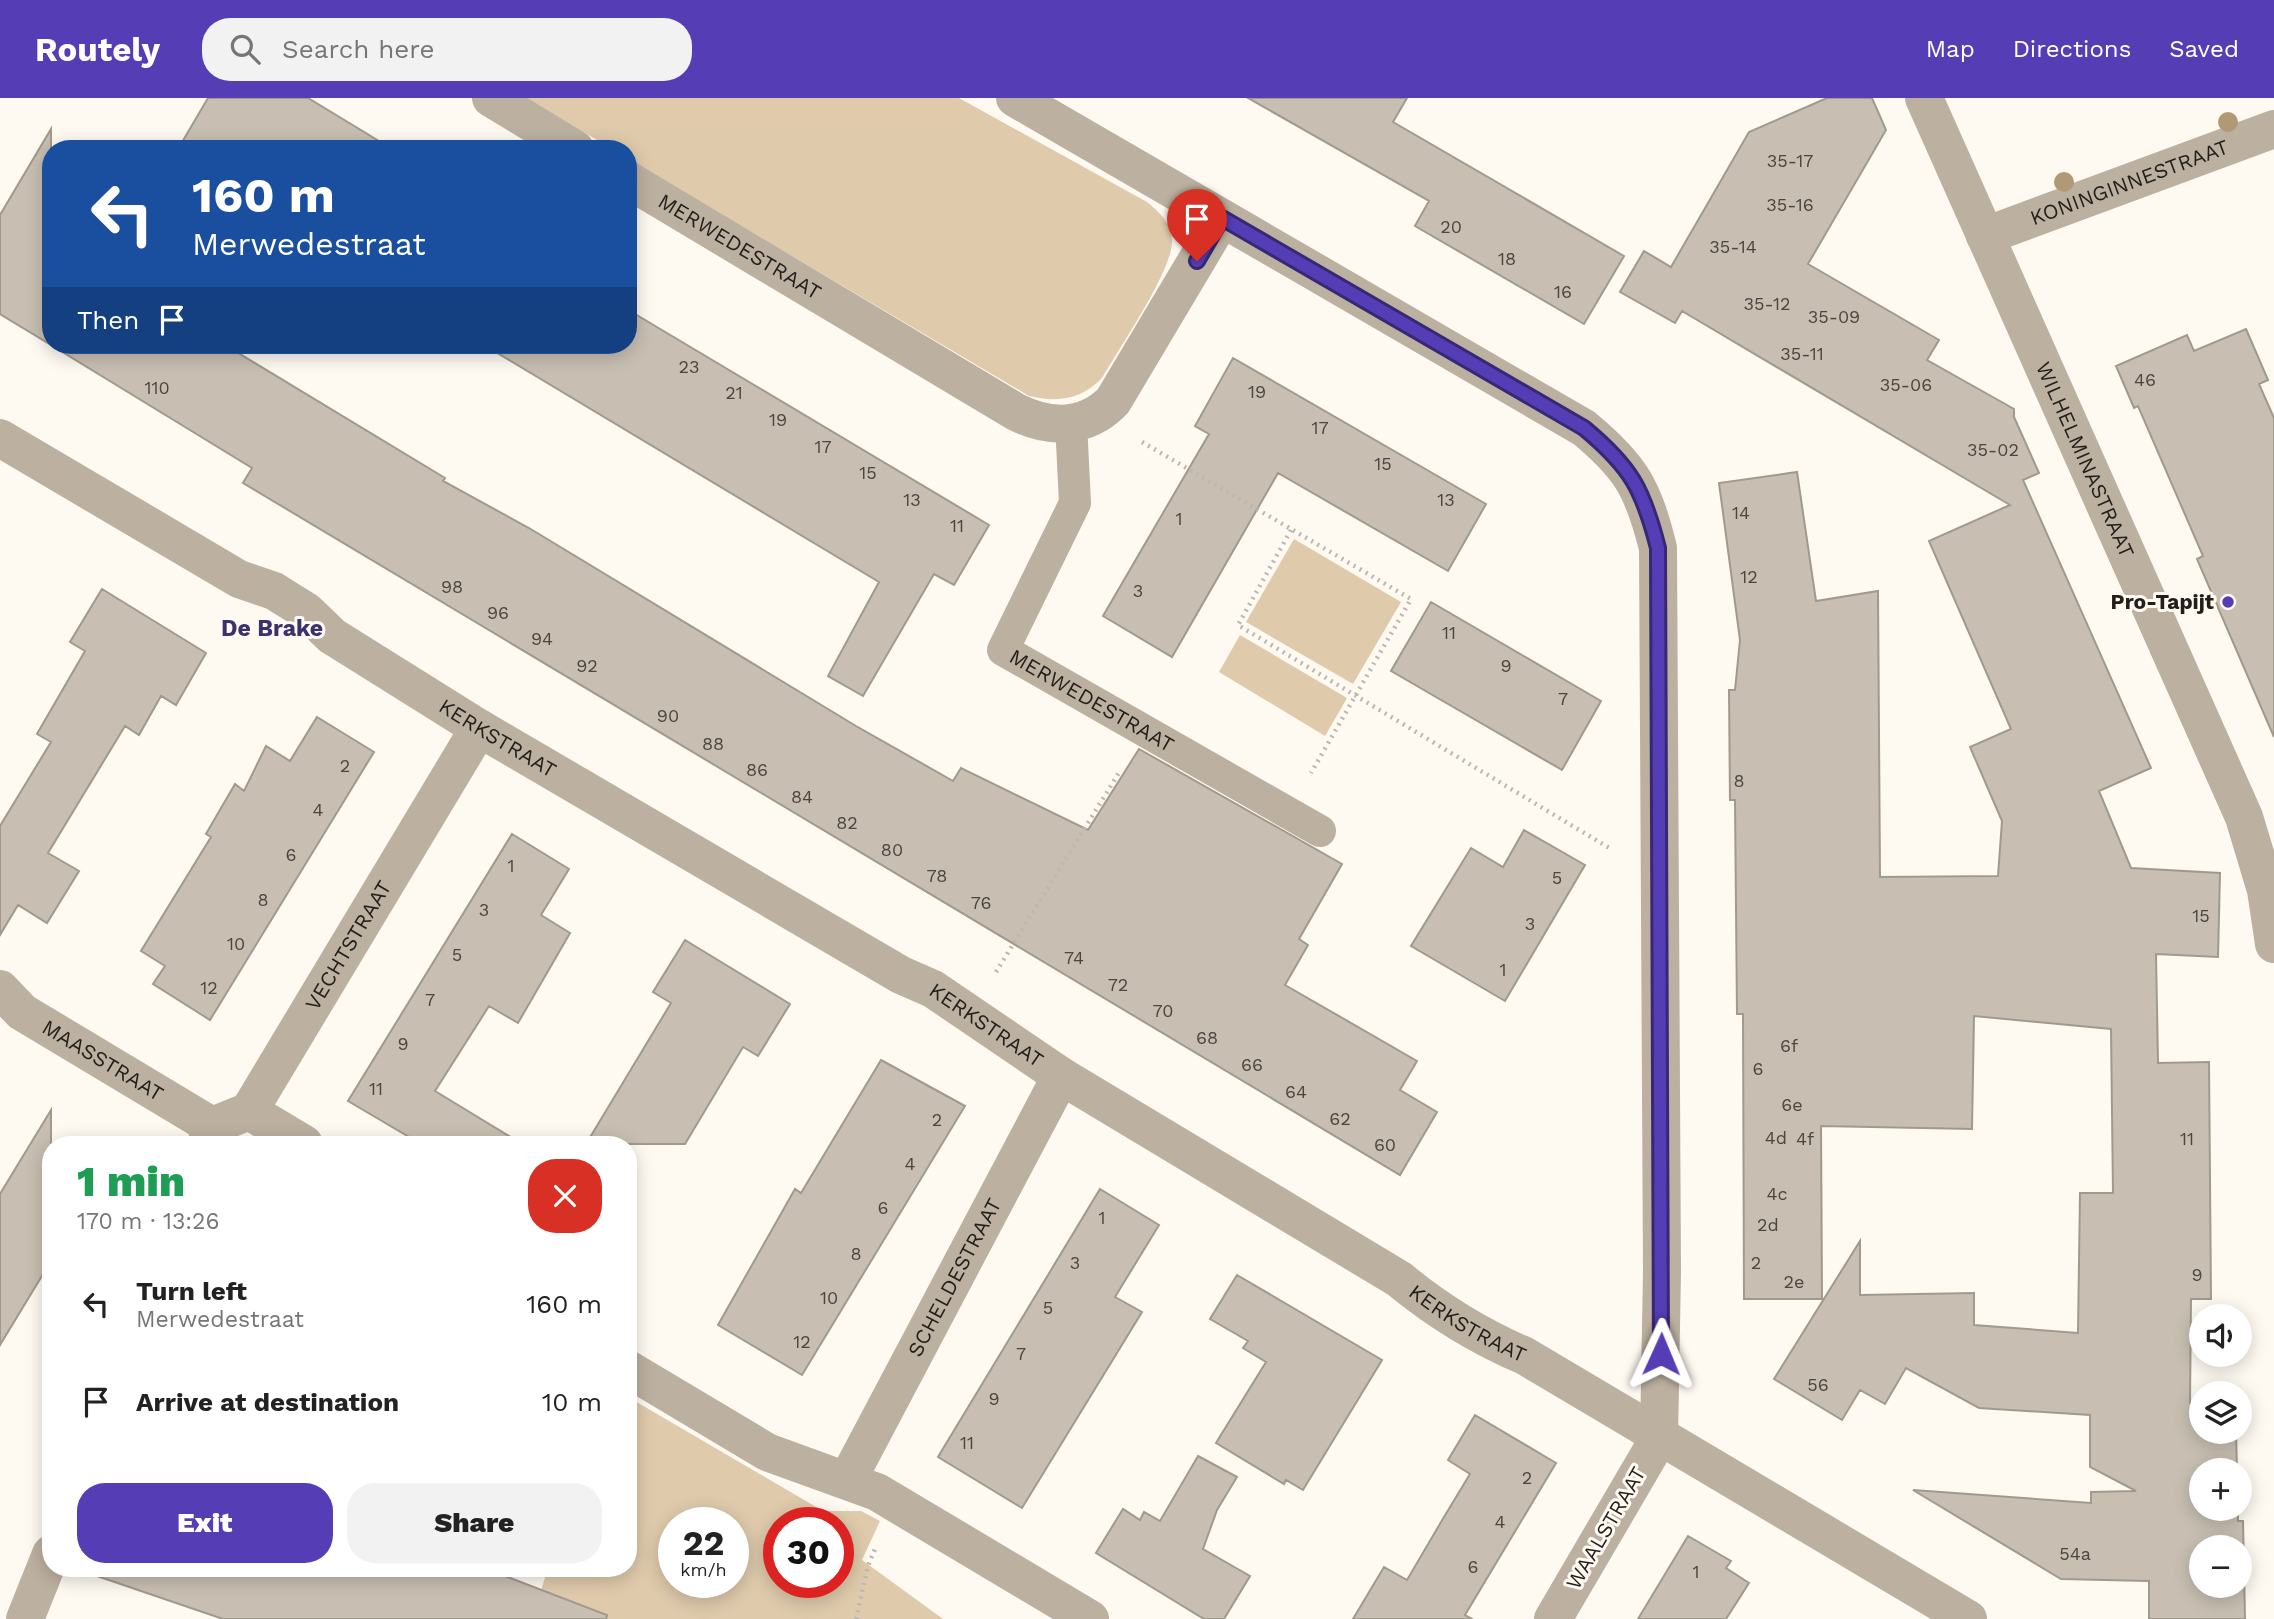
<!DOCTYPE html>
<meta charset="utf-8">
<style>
:root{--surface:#fff;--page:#f2f2f2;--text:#222;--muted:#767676;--accent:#553eb5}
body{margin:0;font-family:"Work Sans",sans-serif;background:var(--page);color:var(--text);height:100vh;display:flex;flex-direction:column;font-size:26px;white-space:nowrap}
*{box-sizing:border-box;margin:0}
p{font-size:23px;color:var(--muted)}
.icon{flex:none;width:38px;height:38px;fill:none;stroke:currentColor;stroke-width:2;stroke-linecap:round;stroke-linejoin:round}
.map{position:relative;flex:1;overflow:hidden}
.sheet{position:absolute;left:42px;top:1038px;width:595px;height:441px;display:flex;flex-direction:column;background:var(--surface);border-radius:28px;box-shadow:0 4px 18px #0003}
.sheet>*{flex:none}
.banner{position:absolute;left:42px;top:42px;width:595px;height:214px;border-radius:28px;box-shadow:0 4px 18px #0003;background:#1a4fa0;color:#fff;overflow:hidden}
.tools{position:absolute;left:2189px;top:1206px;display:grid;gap:14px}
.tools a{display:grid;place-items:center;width:63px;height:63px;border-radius:50%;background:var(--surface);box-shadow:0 4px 18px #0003;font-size:35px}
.speed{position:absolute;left:658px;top:1409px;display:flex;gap:14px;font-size:35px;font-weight:700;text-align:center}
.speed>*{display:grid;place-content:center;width:91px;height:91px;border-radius:50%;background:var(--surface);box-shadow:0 4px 18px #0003;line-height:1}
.speed small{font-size:18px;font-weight:400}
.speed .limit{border:10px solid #d22;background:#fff;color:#111}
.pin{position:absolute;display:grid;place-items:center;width:60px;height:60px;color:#fff;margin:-72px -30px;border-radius:50% 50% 50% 0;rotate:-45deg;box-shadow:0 0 7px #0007}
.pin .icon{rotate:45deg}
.me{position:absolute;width:77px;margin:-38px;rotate:1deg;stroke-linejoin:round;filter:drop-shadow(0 0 5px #0008)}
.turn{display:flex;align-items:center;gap:24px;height:147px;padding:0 35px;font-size:32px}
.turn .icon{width:91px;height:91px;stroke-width:2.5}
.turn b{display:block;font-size:49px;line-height:60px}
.then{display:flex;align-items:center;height:66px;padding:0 35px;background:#0003;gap:14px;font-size:26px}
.round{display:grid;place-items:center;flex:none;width:74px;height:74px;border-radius:28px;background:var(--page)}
.headline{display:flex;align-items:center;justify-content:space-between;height:119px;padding:0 35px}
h1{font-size:42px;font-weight:800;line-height:52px;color:#1e9e55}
.primary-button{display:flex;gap:14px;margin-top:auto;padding:14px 35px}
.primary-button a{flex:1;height:80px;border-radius:28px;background:var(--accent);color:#fff;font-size:28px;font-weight:800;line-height:80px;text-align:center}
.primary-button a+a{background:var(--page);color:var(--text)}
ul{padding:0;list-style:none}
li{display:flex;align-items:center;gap:21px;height:98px;padding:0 35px}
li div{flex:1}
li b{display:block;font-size:26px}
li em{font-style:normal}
header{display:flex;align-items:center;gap:42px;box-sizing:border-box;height:98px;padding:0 35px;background:var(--accent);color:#fff}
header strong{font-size:33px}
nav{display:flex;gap:38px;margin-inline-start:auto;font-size:24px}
.search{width:490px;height:63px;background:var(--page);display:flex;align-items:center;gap:18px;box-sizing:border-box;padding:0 24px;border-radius:28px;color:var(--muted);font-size:26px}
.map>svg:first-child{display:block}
.grass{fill:#dfcaac;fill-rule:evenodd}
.building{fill:#c8bfb2;stroke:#a2998d;stroke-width:2;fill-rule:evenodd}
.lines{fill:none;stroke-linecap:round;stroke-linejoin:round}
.path{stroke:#bcb7b0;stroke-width:4.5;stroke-dasharray:2 5;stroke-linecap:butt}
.lane{stroke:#bcb0a0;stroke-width:32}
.street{stroke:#bcb0a0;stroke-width:38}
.tree{fill:#b09a75}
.route-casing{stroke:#372876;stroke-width:18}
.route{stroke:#553eb5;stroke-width:12}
.poi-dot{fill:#553eb5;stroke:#fef9f1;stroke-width:2.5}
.labels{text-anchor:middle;stroke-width:6;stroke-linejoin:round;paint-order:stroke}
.number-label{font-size:18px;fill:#4c4640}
.street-label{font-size:21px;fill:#221e1a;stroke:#fef9f1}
.poi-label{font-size:21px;font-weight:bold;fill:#221e1a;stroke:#fef9f1;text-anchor:end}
.neighbourhood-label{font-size:23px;font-weight:bold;fill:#3a326e;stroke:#fef9f1}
</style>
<header>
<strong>Routely</strong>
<div class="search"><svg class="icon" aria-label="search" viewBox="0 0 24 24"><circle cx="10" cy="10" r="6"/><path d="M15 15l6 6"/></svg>Search here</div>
<nav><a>Map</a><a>Directions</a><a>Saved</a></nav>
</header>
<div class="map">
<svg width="2274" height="1521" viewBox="0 0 2274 1521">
<rect width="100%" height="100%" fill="#fef9f1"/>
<path class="grass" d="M527,0h432l188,104c13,11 25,21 25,40 0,29 -54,108 -70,136 -20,21 -44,25 -73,18l-401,-237v-10h-16z
M1294,441l107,63 -48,82 -107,-62z
M1240,537l107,63 -22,38 -106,-64z
M628,1299l195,114h38l19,10 -18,39 81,59h-411l16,-51h80zM674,1424h59v60h-59zM779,1424h59v60h-59z"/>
<path class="building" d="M208,0h100l84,51h-214z
M1248,0h159l-14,24 231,134 -40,68 -169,-98 14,-25z
M1827,0h45l14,32 -78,134 131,76 -12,20 87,49v8l25,56 -16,7 128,288 -52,23 32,77 89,5 -2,84 -62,-3 2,109 51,-1 2,237h-20l-1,104h12v29h34l1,38h-35v38h36v13h5l2,98h-96v-38l-88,-2 -148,-89 178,13v-11l45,-1 -46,-24v-52l-111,-7 -73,-40 -21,36 -25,-14 -18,30 -68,-41 86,-138v54l114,-2v32l104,8 2,-140h33l-2,-164 -137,-13 -2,113 -151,-3 1,173h-78l-1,-285h-6l-2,-214h-5l-1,-110h6l5,-50 -21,-157 78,-11 19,129 62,-10 2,286 118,-1 4,-55 -32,-74 41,-18 -82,-188 81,-36 -328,-194 -7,12 -55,-31 24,-41 27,16 78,-135zM2202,1449h38v39h-38z
M51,31v216l-51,-31v-99z
M630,213l359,214 -35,60 -20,-11 -71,122 -35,-20 51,-94 -395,-237h144z
M2246,231l22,51 -9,4 15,34v319l-77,-178 6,-3 -65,-150 -4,2 -18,-42 71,-31 7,16z
M51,247h174l220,133 -2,3 86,47 327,198 97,55 8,-13 127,62 51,-81 203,115 -43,75 9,6 -23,40 132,76 -17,29 37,22 -37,63 -1157,-692 9,-15z
M1233,260l253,146 -38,67 -170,-98 -106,184 -69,-41 106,-182 -14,-8z
M102,491l104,64 -30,52 -15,-9 -22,39 -14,-9 -77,127 31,18 -32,52 -29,-18 -18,30v-109l51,-84 -14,-8 48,-83 -15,-9z
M1431,504l170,99 -39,69 -171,-99z
M317,619l57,35 -164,268 -57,-36 12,-18 -24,-15 70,-114 -5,-3 29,-50 9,7 22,-45 24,15z
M1524,732l61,35 -80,136 -94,-55 60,-98 32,19z
M512,736l57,35 -28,46 29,18 -52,90 -29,-17 -54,85 87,53h-101l-73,-43z
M685,842l105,64 -32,52 -15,-9 -58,97h-99l85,-141 -18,-11z
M881,962l84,46 -163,269 -84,-50 77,-136 6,4z
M51,1012v151l-51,84v-151z
M1100,1091l59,36 -44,72 27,15 -120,196 -84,-51z
M1237,1177l145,85 -79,130 -17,-10 -2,4 -68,-41 50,-81 -23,-14 5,-7 -38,-22z
M1475,1317l81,48 -91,152 7,4h-119l31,-52 23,13 37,-63 26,-43 -22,-14z
M1198,1358l39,21 -20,33 -14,39 47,27 -26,43h-20l-108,-66 27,-44 17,11 4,-8 16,9z
M1688,1438l43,25 -5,7 23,15 -23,36h-88z
M98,1470h386l123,47 -1,4h-383l-126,-43z"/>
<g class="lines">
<path class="path" d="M1142,344l269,157 -100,174
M1291,432l-53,95 373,224
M996,874l124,-201
M856,1521l12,-53 7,-17"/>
<path class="lane" id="s1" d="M1071,325l4,80 -72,147 317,181"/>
<g class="street">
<path d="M491,0l84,51"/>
<path d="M1015,0l569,330c47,39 59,60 74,120l4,723 -3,167 -106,181"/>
<path id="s2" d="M1924,0l320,719 22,73 8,54"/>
<path id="s3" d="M628,82l388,232c34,17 70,17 97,-11l109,-183"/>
<path id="s4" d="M1985,138l289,-107"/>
<path id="s5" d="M0,340l239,141 35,12 32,20 26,25 147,92 422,247 32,14 128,87 338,203c40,33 79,57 126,77l443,263"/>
<path id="s6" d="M0,891l22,23 190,114"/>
<path d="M249,1013l55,33"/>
<path id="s7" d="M206,1046l6,-18 37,-15 230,-383"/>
<path d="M628,1271l139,83 110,40 213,127"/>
<path id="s8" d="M848,1381l213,-403"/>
<path d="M25,1521l26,-65"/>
</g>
</g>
<g class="tree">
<circle cx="2228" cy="24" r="10"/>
<circle cx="2064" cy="84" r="10"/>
</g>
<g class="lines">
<defs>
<path id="route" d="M1197,163l25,-43 362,210c47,39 59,61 74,120l3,806"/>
</defs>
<use href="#route" class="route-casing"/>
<use href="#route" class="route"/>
</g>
<circle class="poi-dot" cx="2228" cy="504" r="7"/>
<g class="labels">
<g class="number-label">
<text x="1790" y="69">35-17</text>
<text x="1790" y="113">35-16</text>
<text x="1451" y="135">20</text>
<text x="1733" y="155">35-14</text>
<text x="1507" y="167">18</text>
<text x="1563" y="200">16</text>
<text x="1767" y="212">35-12</text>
<text x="1834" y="225">35-09</text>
<text x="1802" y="262">35-11</text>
<text x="689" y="275">23</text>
<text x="2145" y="288">46</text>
<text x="1906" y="293">35-06</text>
<text x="157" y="296">110</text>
<text x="1257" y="300">19</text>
<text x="734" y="301">21</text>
<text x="778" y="328">19</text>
<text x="1320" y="336">17</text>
<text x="823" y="355">17</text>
<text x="1993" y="358">35-02</text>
<text x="1383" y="372">15</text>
<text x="868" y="381">15</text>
<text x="912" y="408">13</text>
<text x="1446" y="408">13</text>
<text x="1741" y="421">14</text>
<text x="1179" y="427">1</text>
<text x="957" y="434">11</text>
<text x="1749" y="485">12</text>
<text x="452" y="495">98</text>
<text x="1138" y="499">3</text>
<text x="498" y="521">96</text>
<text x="1449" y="541">11</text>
<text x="542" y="547">94</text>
<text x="587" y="574">92</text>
<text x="1506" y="574">9</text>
<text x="1563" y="607">7</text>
<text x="668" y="624">90</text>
<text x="713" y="652">88</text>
<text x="345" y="674">2</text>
<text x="757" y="678">86</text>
<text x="1739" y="689">8</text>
<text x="802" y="705">84</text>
<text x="318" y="718">4</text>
<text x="847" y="731">82</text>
<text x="892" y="758">80</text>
<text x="291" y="763">6</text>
<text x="511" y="774">1</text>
<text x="937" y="784">78</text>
<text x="1557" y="786">5</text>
<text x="263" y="808">8</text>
<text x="981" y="811">76</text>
<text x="484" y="818">3</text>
<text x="2201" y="824">15</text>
<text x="1530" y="832">3</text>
<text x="236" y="852">10</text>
<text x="457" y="863">5</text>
<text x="1074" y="866">74</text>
<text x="1503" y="878">1</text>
<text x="1118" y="893">72</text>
<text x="209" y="896">12</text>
<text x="430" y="908">7</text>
<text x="1163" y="919">70</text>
<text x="1207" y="946">68</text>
<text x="403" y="952">9</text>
<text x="1789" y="954">6f</text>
<text x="1252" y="973">66</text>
<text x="1758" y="977">6</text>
<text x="376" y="997">11</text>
<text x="1296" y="1000">64</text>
<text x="1792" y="1013">6e</text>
<text x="1340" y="1027">62</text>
<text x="937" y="1028">2</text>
<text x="1776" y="1046">4d</text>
<text x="1805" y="1047">4f</text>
<text x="2187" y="1047">11</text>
<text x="1385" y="1053">60</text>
<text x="910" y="1072">4</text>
<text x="1777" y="1102">4c</text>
<text x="883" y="1116">6</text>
<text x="1102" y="1126">1</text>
<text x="1768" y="1133">2d</text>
<text x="856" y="1162">8</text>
<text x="1075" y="1171">3</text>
<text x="1756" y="1171">2</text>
<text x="2197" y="1183">9</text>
<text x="1794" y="1190">2e</text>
<text x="829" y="1206">10</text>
<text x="1048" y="1216">5</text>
<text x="802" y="1250">12</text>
<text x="1021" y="1262">7</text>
<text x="1818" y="1293">56</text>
<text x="994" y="1307">9</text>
<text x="967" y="1351">11</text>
<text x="1527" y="1386">2</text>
<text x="1500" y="1430">4</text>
<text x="2075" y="1462">54a</text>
<text x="1473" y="1475">6</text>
<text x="1696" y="1480">1</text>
</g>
<g class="street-label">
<text dy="7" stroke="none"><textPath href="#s4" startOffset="154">KONINGINNESTRAAT</textPath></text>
<text dy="7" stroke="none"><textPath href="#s3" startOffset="130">MERWEDESTRAAT</textPath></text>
<text dy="7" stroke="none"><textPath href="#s2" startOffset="396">WILHELMINASTRAAT</textPath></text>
<text dy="7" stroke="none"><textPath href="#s1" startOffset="346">MERWEDESTRAAT</textPath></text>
<text dy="7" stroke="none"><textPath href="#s5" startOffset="583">KERKSTRAAT</textPath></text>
<text dy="7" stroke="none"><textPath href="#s7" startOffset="252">VECHTSTRAAT</textPath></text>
<text dy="7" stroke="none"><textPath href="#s5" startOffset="1150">KERKSTRAAT</textPath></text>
<text dy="7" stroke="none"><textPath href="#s6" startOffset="126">MAASSTRAAT</textPath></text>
<text dy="7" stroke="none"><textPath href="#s8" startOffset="228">SCHELDESTRAAT</textPath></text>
<text dy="7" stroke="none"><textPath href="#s5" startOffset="1717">KERKSTRAAT</textPath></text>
<text transform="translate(1606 1430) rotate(-60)" y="7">WAALSTRAAT</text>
</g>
<g class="poi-label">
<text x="2214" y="511">Pro-Tapijt</text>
</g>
<g class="neighbourhood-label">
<text x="272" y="538">De Brake</text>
</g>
</g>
</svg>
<div class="tools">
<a><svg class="icon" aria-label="sound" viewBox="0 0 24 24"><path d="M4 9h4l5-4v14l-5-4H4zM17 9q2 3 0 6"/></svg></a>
<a><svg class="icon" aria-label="layers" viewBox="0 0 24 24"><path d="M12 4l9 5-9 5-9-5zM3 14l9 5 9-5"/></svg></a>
<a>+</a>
<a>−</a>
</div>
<div class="speed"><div>22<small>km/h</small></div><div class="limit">30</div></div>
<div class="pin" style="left:1197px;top:163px;background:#d93025"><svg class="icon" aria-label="arrive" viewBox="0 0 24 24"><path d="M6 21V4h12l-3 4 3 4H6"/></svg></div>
<svg class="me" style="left:1661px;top:1256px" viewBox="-20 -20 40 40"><path d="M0-17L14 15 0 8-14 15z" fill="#553eb5" stroke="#fff" stroke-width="4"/></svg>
<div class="banner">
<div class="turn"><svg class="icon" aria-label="left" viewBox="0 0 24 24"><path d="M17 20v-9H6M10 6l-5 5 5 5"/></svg><div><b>160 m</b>Merwedestraat</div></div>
<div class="then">Then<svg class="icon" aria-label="arrive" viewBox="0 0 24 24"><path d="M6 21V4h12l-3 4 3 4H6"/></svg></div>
</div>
<section class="sheet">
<div class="headline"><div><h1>1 min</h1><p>170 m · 13:26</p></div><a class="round" style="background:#d93025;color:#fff"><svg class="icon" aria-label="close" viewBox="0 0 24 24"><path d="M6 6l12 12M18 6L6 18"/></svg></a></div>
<ul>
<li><svg class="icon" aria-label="left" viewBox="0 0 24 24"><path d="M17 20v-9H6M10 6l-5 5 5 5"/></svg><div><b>Turn left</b><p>Merwedestraat</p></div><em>160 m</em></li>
<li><svg class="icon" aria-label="arrive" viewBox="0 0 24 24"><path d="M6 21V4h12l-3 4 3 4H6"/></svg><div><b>Arrive at destination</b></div><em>10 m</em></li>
</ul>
<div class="primary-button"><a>Exit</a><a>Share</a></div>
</section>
</div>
